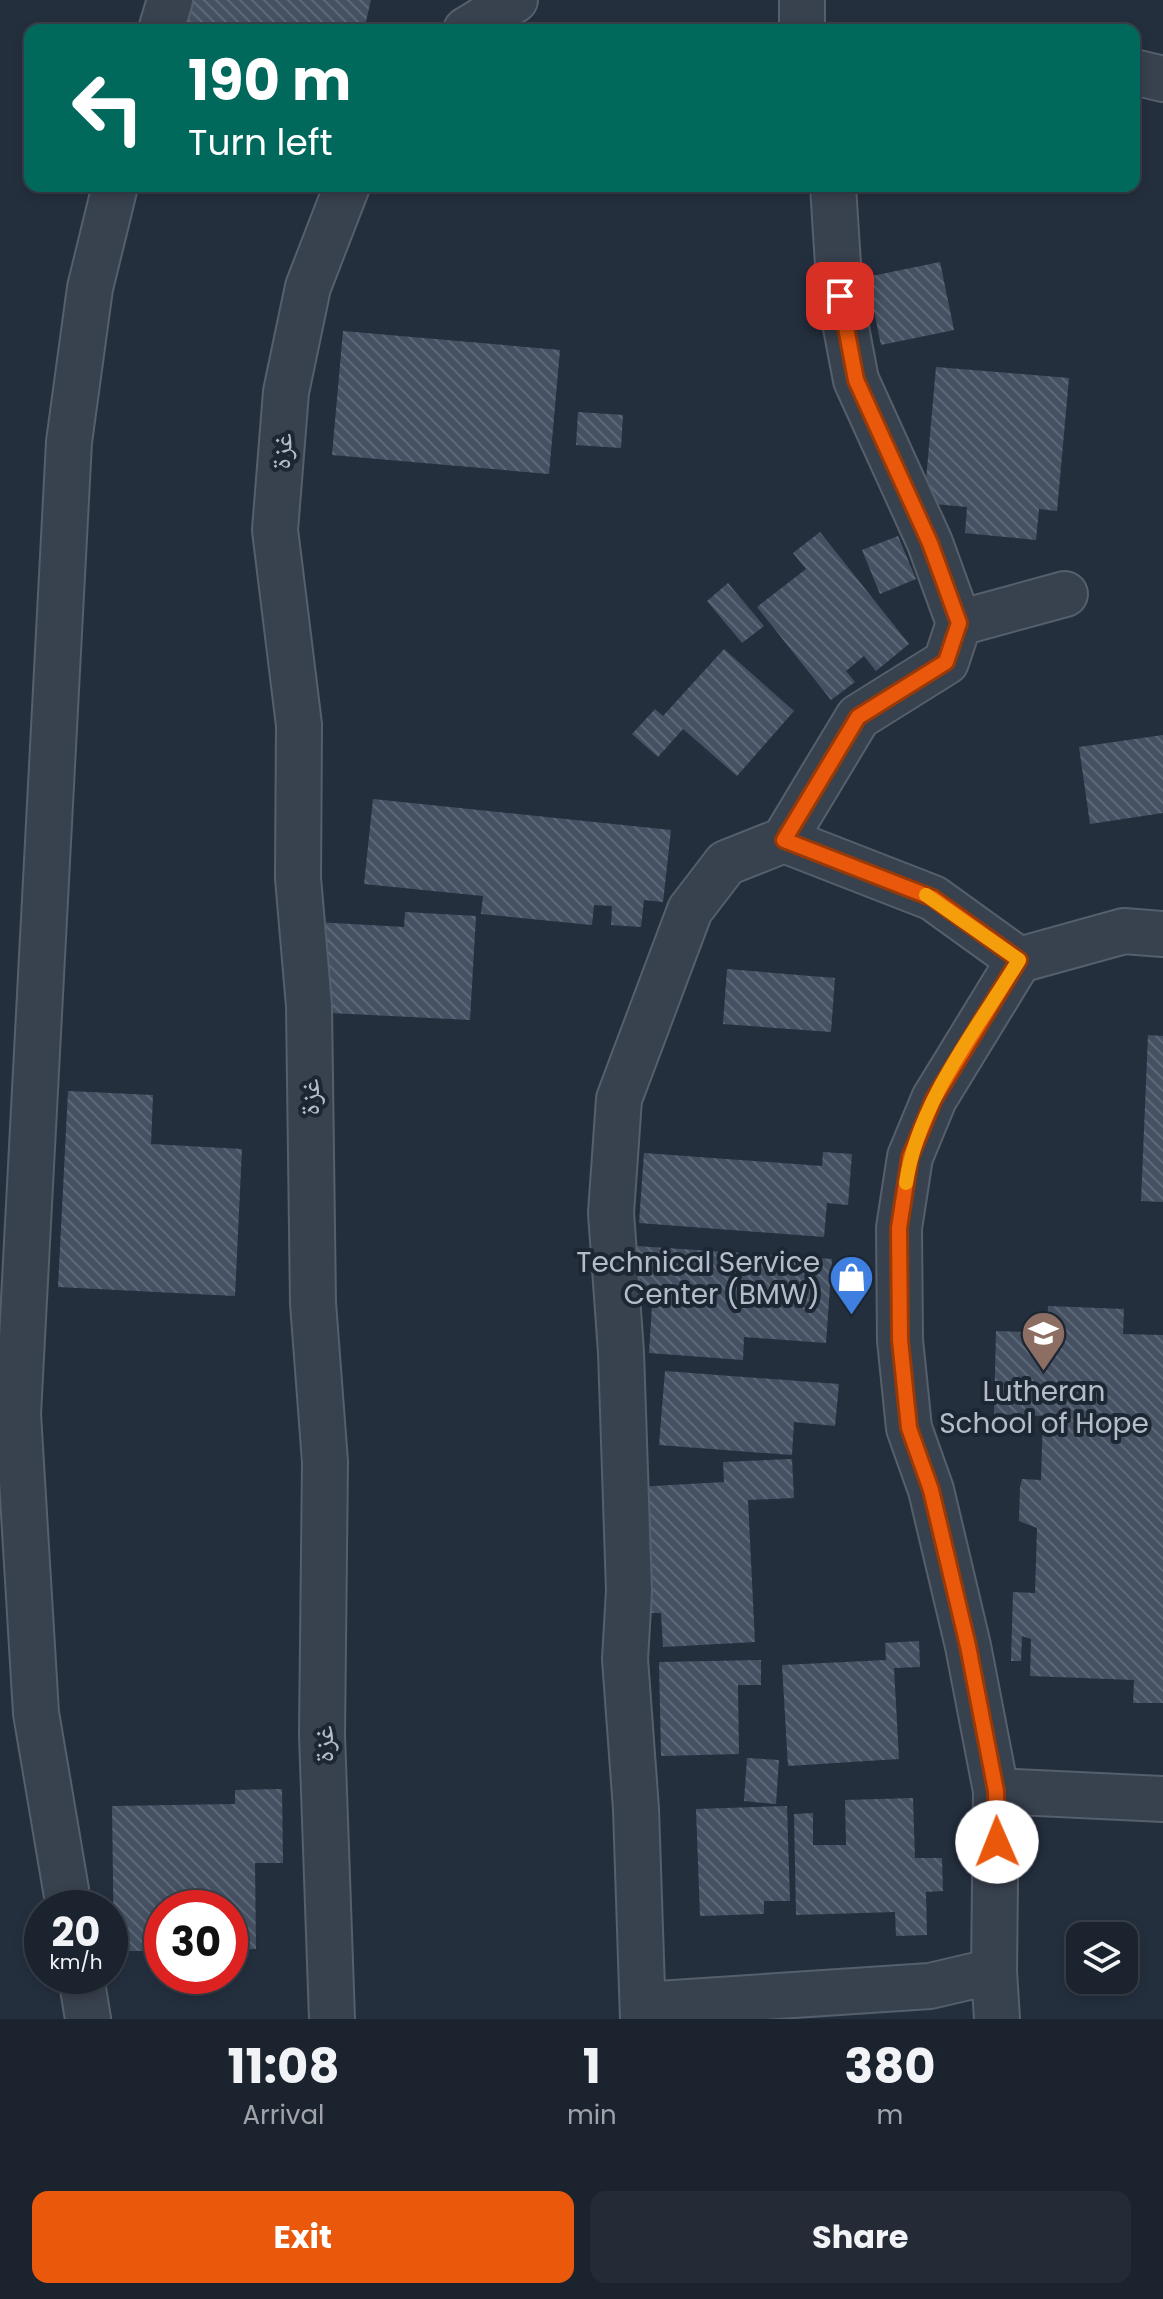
<!DOCTYPE html>
<meta charset="utf-8">
<style>
:root{--surface:#1b232e;--page:#242b36;--text:#f1f3f6;--muted:#a0a4aa;--line:#39404a;--accent:#ea580c}
body{margin:0;font-family:Poppins,"Noto Naskh Arabic",sans-serif;background:var(--page);color:var(--text);height:100vh;display:flex;flex-direction:column;font-size:30px;white-space:nowrap}
*{box-sizing:border-box;margin:0}
p{font-size:26px;color:var(--muted)}
.icon{flex:none;width:44px;height:44px;fill:none;stroke:currentColor;stroke-width:2;stroke-linecap:round;stroke-linejoin:round}
.map{position:relative;height:2019px;overflow:hidden}
.details{display:flex;flex-direction:column;background:var(--surface);flex:1}
.details>*{flex:none}
.hud{position:absolute;left:24px;top:24px;width:1116px;height:168px;border-radius:16px;box-shadow:0 4px 12px #0003,0 0 0 2px var(--line);background:#00695c;color:#fff;overflow:hidden}
.controls{position:absolute;left:1066px;top:1922px;display:grid;gap:16px}
.controls a{display:grid;place-items:center;width:72px;height:72px;border-radius:16px;background:var(--surface);box-shadow:0 4px 12px #0003,0 0 0 2px var(--line);font-size:40px}
.speed{position:absolute;left:24px;top:1890px;display:flex;gap:16px;font-size:40px;font-weight:700;text-align:center}
.speed>*{display:grid;place-content:center;width:104px;height:104px;border-radius:50%;background:var(--surface);box-shadow:0 4px 12px #0003,0 0 0 2px var(--line);line-height:1}
.speed small{font-size:20px;font-weight:400}
.speed .limit{border:12px solid #d22;background:#fff;color:#111}
.pin{position:absolute;display:grid;place-items:center;width:68px;height:68px;color:#fff;margin:-34px;border-radius:16px;box-shadow:0 4px 12px #0006}
.me{position:absolute;width:88px;margin:-44px;rotate:359deg;stroke-linejoin:round;filter:drop-shadow(0 0 6px #0008)}
.turn{display:flex;align-items:center;gap:28px;height:168px;padding:0 32px;font-size:36px}
.turn .icon{width:104px;height:104px;stroke-width:2.5}
.turn b{display:block;font-size:56px;line-height:68px}
.eta{display:flex;justify-content:space-evenly;align-items:center;height:136px;text-align:center}
.eta b{font-size:48px;font-weight:700;line-height:56px}
.primary-button{display:flex;gap:16px;margin-top:auto;padding:16px 32px}
.primary-button a{flex:1;height:92px;border-radius:16px;background:var(--accent);color:#fff;font-size:32px;font-weight:700;line-height:92px;text-align:center}
.primary-button a+a{background:var(--page);color:var(--text)}
.map>svg:first-child{display:block}
.building{fill:url(#building-back-hatch)}
.lines{fill:none;stroke-linecap:round;stroke-linejoin:round}
.minor-casing{stroke:#565f6c;stroke-width:48}
.minor{stroke:#38414e;stroke-width:44}
.route-casing{stroke:#983908;stroke-width:20}
.route{stroke:#ea580c;stroke-width:14}
.slow{stroke:#f59e0b;stroke-width:14}
.labels{text-anchor:middle;stroke-width:8;stroke-linejoin:round;paint-order:stroke}
.street-label{font-size:28px;fill:#b4bcc9;stroke:#1d2633}
.poi-label{font-size:28px;fill:#b4bcc9;stroke:#1d2633;text-anchor:end}
</style>
<div class="map">
<svg width="1163" height="2019" viewBox="0 0 1163 2019">
<defs>
<pattern id="building-back-hatch" width="6" height="6" patternUnits="userSpaceOnUse" patternTransform="scale(2)"><rect width="6" height="6" fill="#455162"/><path d="M-1 5l2 2M0 0l6 6M5-1l2 2" fill="none" stroke="#5d6877"/></pattern>
</defs>
<rect width="100%" height="100%" fill="#242f3e"/>
<path class="building" d="M193,0h178l-7,30h-178z
M868,186h76v2l-76,6z
M940,262l14,68 -73,15 -14,-68z
M343,331l217,19 -11,124 -217,-19z
M936,367l133,11 -12,133 -18,-2 -3,31 -71,-7 2,-26 -43,-4z
M578,412l45,3 -2,33 -45,-3z
M820,532l89,112 -33,27 -12,-15 -18,15 9,11 -24,18 -74,-93 49,-38 -13,-16z
M898,536l18,43 -36,15 -18,-44z
M728,583l36,43 -22,17 -35,-42z
M724,649l70,62 -57,65 -54,-47 -25,28 -26,-23 23,-25 8,7z
M1163,735v78l-73,11 -11,-77z
M373,799l298,31 -8,72 -19,-2 -3,27 -30,-2 1,-19 -18,-1 -2,20 -111,-11 2,-18 -119,-12z
M405,912l71,4 -6,104 -159,-8 5,-90 88,5z
M727,969l108,9 -4,54 -108,-8z
M1148,1035l15,1v166l-22,-1z
M68,1091l85,4 -2,49 91,5 -7,147 -177,-9z
M823,1152l29,2 -4,51 -21,-2 -3,34 -185,-14 5,-70 178,13z
M636,1246l196,13 -6,84 -82,-6 -1,23 -94,-7 4,-63 -20,-1z
M1048,1306l76,3 -1,25 40,1v368h-30l1,-23 -104,-4 1,-37 -9,-3 -1,25h-10l2,-69 22,1 2,-65 -18,-7 1,-34 2,-8 19,1 2,-64 -49,-2 2,-83 51,2z
M665,1371l174,13 -4,42 -41,-4 -2,33 -133,-10z
M792,1459l2,39 -46,2 7,142 -92,5 -2,-34h-19l-6,-126 88,-5 -1,-20z
M919,1641l1,26 -26,1 5,91 -111,7 -6,-101 104,-5 -1,-17z
M761,1660v25h-23l1,69 -78,2 -2,-94z
M747,1758l32,2 -3,44 -32,-3z
M282,1789l1,74h-28l1,86 -26,1v-42h-68v43h-48l-2,-145 123,-2v-14z
M913,1798l2,60h27l1,33 -17,1 1,43 -31,1 -1,-24 -99,3 -2,-101 19,-1v32h33l-1,-45z
M787,1806l3,95h-26v13l-64,2 -4,-107z"/>
<g class="lines">
<defs>
<path id="minor" d="M802,0v30
M161,30l9,-30
M466,30l49,-30
M1134,72l29,7
M959,623l106,-29
M784,840l74,-123 88,-55 13,-39 -29,-80 -74,-163 -16,-84 -7,-110
M1019,960l105,-29 39,3
M996,1791l167,8
M69,1908l-33,-195 -18,-299 51,-972 21,-154 25,-102
M81,1976l7,43
M643,2005l287,-19 64,-15
M332,2019l-10,-284 3,-273 -12,-159 -4,-297 -11,-128 1,-153 -24,-195 11,-138 22,-105 39,-101
M643,2019l-7,-210 -11,-150 4,-68 -8,-239 -10,-139 8,-114 71,-189 36,-47 58,-23 149,58 86,62
M997,2019l-3,-48 2,-180 -28,-145 -37,-156 -22,-62 -9,-88 -1,-112 11,-71 24,-58 85,-139"/>
</defs>
<use href="#minor" class="minor-casing"/>
<use href="#minor" class="minor"/>
</g>
<g class="lines">
<defs>
<path id="route" d="M840,296l16,84 74,163 29,80 -13,39 -88,55 -74,123 149,58 86,62 -85,139 -24,58 -11,71 1,112 9,88 22,62 37,156 28,145 1,51"/>
</defs>
<use href="#route" class="route-casing"/>
<use href="#route" class="route"/>
<path class="slow" d="M906,1183c12,-81 71,-154 113,-223l-93,-65"/>
</g>
<defs>
<symbol id="shop-pin" viewBox="-11 -11 22 30"><path d="M0 17L-7.5 6A9.5 9.5 0 1 1 7.5 6Z" fill="#3f7fe0" stroke="#1d2633"/><path d="M-5-2.5h2.3a2.7 3.5 0 0 1 5.4 0H5L5.5 6h-11ZM-1.5-2.5h3a1.5 2.3 0 0 0-3 0Z" fill="#fff"/></symbol>
<symbol id="school-pin" viewBox="-11 -11 22 30"><path d="M0 17L-7.5 6A9.5 9.5 0 1 1 7.5 6Z" fill="#8d6e63" stroke="#1d2633"/><path d="M0-5L7-2L0 1L-7-2ZM-4 1L0 2.5L4 1V4Q0 6-4 4Z" fill="#fff"/></symbol>
</defs>
<g fill-rule="evenodd">
<use href="#shop-pin" x="826" y="1252" width="51" height="69"/>
<use href="#school-pin" x="1018" y="1308" width="51" height="69"/>
</g>
<g class="labels">
<g class="street-label">
<text transform="translate(281 451) rotate(-86)" y="10">غزة</text>
<text transform="translate(309 1097) rotate(-90)" y="10">غزة</text>
<text transform="translate(323 1744) rotate(-91)" y="10">غزة</text>
</g>
<g class="poi-label">
<text x="820" y="1272">Technical Service<tspan x="820" dy="32">Center (BMW)</tspan></text>
<text x="1044" y="1401" text-anchor="middle">Lutheran<tspan x="1044" dy="32">School of Hope</tspan></text>
</g>
</g>
</svg>
<div class="controls">
<a><svg class="icon" aria-label="layers" viewBox="0 0 24 24"><path d="M12 4l9 5-9 5-9-5zM3 14l9 5 9-5"/></svg></a>
</div>
<div class="speed"><div>20<small>km/h</small></div><div class="limit">30</div></div>
<div class="pin" style="left:840px;top:296px;background:#d93025"><svg class="icon" aria-label="arrive" viewBox="0 0 24 24"><path d="M6 21V4h12l-3 4 3 4H6"/></svg></div>
<svg class="me" style="left:997px;top:1842px" viewBox="-20 -20 40 40"><circle r="19" fill="#fff"/><path d="M0-13L10 11 0 6-10 11z" fill="#ea580c"/></svg>
<div class="hud">
<div class="turn"><svg class="icon" aria-label="left" viewBox="0 0 24 24"><path d="M17 20v-9H6M10 6l-5 5 5 5"/></svg><div><b>190 m</b>Turn left</div></div>
</div>
</div>
<section class="details">
<div class="eta">
<div><b>11:08</b><p>Arrival</p></div>
<div><b>1</b><p>min</p></div>
<div><b>380</b><p>m</p></div>
</div>
<div class="primary-button"><a>Exit</a><a>Share</a></div>
</section>
